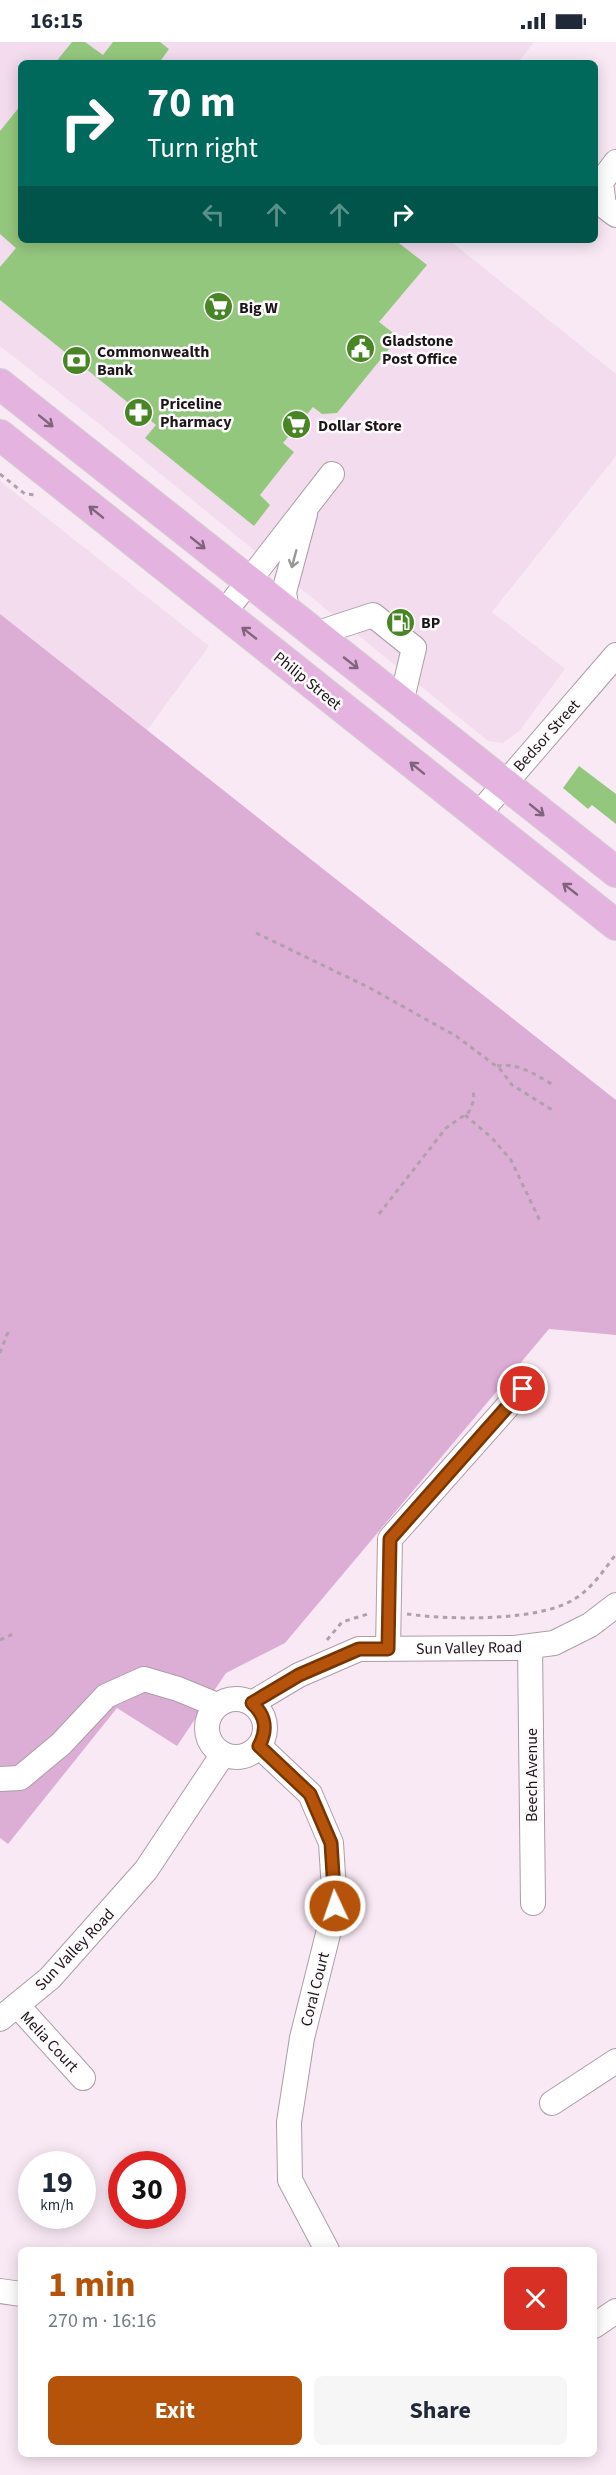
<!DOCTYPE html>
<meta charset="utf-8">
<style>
:root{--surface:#fff;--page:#f6f6f7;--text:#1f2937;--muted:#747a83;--accent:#b45309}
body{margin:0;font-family:"Source Sans 3",sans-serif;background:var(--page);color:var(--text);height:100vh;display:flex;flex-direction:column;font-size:22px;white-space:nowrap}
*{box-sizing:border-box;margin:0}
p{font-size:20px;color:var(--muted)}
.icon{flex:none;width:33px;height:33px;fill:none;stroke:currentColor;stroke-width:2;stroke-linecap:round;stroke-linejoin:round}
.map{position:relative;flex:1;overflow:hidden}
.drawer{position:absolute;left:18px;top:2205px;width:579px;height:210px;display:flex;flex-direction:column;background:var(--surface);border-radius:9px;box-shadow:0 3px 15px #0003}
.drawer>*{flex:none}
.banner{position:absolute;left:18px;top:18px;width:580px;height:183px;border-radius:9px;box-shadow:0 3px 15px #0003;background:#00695c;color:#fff;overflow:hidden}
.speed{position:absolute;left:18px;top:2109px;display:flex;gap:12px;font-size:30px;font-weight:700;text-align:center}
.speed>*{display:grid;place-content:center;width:78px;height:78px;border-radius:50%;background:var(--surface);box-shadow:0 3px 15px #0003;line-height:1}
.speed small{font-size:15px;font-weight:400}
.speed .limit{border:9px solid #d22;background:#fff;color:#111}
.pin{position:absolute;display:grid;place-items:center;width:51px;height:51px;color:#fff;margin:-26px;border:3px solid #fff;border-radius:50%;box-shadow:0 2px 6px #0007}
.me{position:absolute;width:66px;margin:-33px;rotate:357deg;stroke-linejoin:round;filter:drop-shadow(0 0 4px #0008)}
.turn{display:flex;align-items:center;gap:21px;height:126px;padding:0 30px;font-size:27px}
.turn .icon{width:78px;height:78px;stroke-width:2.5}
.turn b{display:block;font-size:42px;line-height:51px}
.lanes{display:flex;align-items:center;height:57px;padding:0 30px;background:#0003;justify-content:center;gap:30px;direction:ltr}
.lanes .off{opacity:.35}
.round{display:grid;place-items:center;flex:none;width:63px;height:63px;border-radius:9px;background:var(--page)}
.headline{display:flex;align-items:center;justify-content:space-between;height:102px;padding:0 30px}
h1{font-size:36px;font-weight:700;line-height:45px;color:var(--accent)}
.action{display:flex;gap:12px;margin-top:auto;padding:12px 30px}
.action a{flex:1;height:69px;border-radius:9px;background:var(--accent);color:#fff;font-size:24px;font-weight:700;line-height:69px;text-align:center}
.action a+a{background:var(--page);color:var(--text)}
.status{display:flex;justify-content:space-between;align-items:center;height:42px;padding:0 30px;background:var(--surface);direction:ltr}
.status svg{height:16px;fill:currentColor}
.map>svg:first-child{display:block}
.built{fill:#f2dcee}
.green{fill:#ddaed5}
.building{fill:#94c77e}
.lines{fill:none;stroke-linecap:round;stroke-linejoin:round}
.minor-casing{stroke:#ac9da9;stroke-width:26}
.major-casing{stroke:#d2d0d1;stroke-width:32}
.path{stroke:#aea1ab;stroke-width:3;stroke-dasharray:4.5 4.5;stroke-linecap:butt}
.minor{stroke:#fff;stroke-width:24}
.major{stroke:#e5b3df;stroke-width:30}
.oneway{stroke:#80647d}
.oneway2{stroke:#999698}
.route-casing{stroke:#753606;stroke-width:15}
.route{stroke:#b45309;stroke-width:10}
.labels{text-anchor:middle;stroke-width:5;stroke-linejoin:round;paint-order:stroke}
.poi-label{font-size:16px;font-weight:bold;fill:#1c161b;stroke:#fefbfd;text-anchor:start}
.street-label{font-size:16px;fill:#1c161b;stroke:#fefbfd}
</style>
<div class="status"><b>16:15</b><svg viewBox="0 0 49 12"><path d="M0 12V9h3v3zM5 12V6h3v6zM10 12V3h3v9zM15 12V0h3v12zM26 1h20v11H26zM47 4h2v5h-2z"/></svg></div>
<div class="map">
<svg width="616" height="2433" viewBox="0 0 616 2433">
<rect width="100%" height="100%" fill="#f9e9f5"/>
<path class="built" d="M0,0h534l-16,21h-497v177h428l167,134v82l-124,156 73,57 -45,61 -17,13 -15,-2 -385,-314 -103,-81z
M0,439l209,165 -62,84 -147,-116z"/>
<path class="green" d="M0,572l616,486v235l-67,-6 -264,314 -59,30 -49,73 -60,-38 -109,136 -8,-6z"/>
<path class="building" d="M72,0h13l18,13 10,-13h47l9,7 -10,14h-104z
M21,63v135h374l32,25 -48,57 13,10 2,11 -57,70 -15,1 -9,-7 -30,36 11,9 -34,43 10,10 -16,21 -109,-88 11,-13 -156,-125v-33l16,-19 -16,-14v-103z
M579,724l37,28v30l-24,-19 -4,4 -25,-21z"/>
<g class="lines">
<defs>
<path id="minor" d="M616,120l-15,20 3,24 12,9
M287,570l-3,-20 21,-78
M224,571l108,-139
M315,592l58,-19 41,33 -13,55
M477,774l139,-161
M530,1604l3,257
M388,1607l2,-110 133,-150
M207 1686a29 29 0 1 1 58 0a29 29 0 1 1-58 0Z
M252,1661l47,-28 60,-26 156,-1 39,-5 36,-18 26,-20
M259,1704l51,48 21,49 4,63 -33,132 -13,84 1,58 37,70
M0,1737l20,-1 41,-34 45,-48 38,-17 34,10 39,16
M17,1963l66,73
M0,1977l50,-41 96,-108 77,-116
M552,2061l64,-42
M0,2249l21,3
M594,2284l22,-15"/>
<path id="major" d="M0,342l616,488
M0,393l616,490"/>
</defs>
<use href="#minor" class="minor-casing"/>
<use href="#major" class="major-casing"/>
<path class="path" d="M0,432l25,20 12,1
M256,891l112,54 88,49 44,33 12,16 42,26
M497,1024c22,-4 40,10 58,20
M465,1073l27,23 19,22 29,61
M379,1172l67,-86 23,-16 5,-12 -1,-12
M0,1311l8,-21
M407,1572c42,6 134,8 169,-16 17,-11 28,-28 40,-44
M0,1598l15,-7
M327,1598l15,-18 26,-8"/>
<use href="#minor" class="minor"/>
<use href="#major" class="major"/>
</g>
<defs><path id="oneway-shaft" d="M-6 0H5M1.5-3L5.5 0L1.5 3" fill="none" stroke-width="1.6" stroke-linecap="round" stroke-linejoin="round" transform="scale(1.5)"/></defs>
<g class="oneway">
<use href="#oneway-shaft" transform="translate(46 379) rotate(39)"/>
<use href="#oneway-shaft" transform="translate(96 470) rotate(-141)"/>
<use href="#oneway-shaft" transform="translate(198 501) rotate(39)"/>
<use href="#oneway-shaft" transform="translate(249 591) rotate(-142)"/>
<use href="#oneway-shaft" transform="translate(351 621) rotate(38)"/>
<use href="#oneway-shaft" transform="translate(417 726) rotate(-141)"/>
<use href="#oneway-shaft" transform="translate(537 768) rotate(39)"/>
<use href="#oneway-shaft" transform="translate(570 847) rotate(-142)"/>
</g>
<use class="oneway2" href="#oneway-shaft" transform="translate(294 517) rotate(105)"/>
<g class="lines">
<defs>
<path id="route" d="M335,1864l-4,-63 -21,-49 -51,-48c9,-17 7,-30 -7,-43l47,-28 60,-26h29l2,-110 133,-150"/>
</defs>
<use href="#route" class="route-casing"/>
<use href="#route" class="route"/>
</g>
<defs>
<symbol id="supermarket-disc" viewBox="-11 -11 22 22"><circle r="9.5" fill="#478525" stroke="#fefbfd"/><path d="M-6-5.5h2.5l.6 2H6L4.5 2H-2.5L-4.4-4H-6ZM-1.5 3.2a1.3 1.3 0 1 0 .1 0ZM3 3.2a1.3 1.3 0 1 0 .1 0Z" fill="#fff"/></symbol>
<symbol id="civic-disc" viewBox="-11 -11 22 22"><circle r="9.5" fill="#478525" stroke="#fefbfd"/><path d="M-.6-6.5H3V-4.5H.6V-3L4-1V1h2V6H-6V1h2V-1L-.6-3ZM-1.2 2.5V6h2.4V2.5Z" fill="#fff"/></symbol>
<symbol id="bank-disc" viewBox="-11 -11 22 22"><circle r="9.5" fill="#478525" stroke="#fefbfd"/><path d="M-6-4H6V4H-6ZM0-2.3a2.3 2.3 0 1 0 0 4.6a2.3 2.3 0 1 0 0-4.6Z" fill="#fff"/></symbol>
<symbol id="pharmacy-disc" viewBox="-11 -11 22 22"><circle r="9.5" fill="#478525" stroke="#fefbfd"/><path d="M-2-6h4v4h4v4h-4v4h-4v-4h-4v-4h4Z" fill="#fff"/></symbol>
<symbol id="fuel-disc" viewBox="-11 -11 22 22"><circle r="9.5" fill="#478525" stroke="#fefbfd"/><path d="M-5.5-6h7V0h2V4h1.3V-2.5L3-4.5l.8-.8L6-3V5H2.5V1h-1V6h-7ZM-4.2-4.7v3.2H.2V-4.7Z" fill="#fff"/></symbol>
</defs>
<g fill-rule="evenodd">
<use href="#supermarket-disc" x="202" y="248" width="33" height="33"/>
<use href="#civic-disc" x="344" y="290" width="33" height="33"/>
<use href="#bank-disc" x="60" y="302" width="33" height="33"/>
<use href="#pharmacy-disc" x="122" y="354" width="33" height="33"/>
<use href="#supermarket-disc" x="280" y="366" width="33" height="33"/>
<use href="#fuel-disc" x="384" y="564" width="33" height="33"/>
</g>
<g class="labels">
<g class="poi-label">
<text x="239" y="271">Big W</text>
<text x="382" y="304">Gladstone<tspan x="382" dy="18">Post Office</tspan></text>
<text x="97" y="315">Commonwealth<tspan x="97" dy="18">Bank</tspan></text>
<text x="160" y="367">Priceline<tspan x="160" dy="18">Pharmacy</tspan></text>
<text x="318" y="389">Dollar Store</text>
<text x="421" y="586">BP</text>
</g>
<g class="street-label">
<text transform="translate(308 638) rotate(39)" y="6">Philip Street</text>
<text transform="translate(546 693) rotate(-48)" y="6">Bedsor Street</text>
<text transform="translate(469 1605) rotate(-1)" y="6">Sun Valley Road</text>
<text transform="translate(531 1733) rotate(-90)" y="6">Beech Avenue</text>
<text transform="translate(74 1907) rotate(-46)" y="6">Sun Valley Road</text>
<text transform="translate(314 1947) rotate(-76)" y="6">Coral Court</text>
<text transform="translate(50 1999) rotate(47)" y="6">Melia Court</text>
</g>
</g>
</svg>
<div class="speed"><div>19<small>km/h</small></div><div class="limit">30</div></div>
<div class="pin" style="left:523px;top:1347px;background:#d93025"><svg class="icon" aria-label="arrive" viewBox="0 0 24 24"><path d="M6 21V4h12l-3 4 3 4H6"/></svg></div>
<svg class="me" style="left:335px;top:1864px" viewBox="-20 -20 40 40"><circle r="17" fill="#b45309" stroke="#fff" stroke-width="3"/><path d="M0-11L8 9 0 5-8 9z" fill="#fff"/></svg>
<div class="banner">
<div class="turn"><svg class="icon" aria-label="right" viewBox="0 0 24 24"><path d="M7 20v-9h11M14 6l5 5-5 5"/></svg><div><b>70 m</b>Turn right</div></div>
<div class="lanes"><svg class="icon off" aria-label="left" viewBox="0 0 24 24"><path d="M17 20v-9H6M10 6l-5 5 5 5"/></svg><svg class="icon off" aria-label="ahead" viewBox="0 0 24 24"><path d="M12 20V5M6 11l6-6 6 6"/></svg><svg class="icon off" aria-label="ahead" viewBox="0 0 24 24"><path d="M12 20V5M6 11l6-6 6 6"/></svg><svg class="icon" aria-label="right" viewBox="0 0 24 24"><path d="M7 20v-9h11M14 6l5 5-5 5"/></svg></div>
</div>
<section class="drawer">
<div class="headline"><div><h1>1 min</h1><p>270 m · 16:16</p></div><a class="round" style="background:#d93025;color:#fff"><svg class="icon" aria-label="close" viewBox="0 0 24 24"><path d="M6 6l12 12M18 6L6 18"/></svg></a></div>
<div class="action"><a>Exit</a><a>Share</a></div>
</section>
</div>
